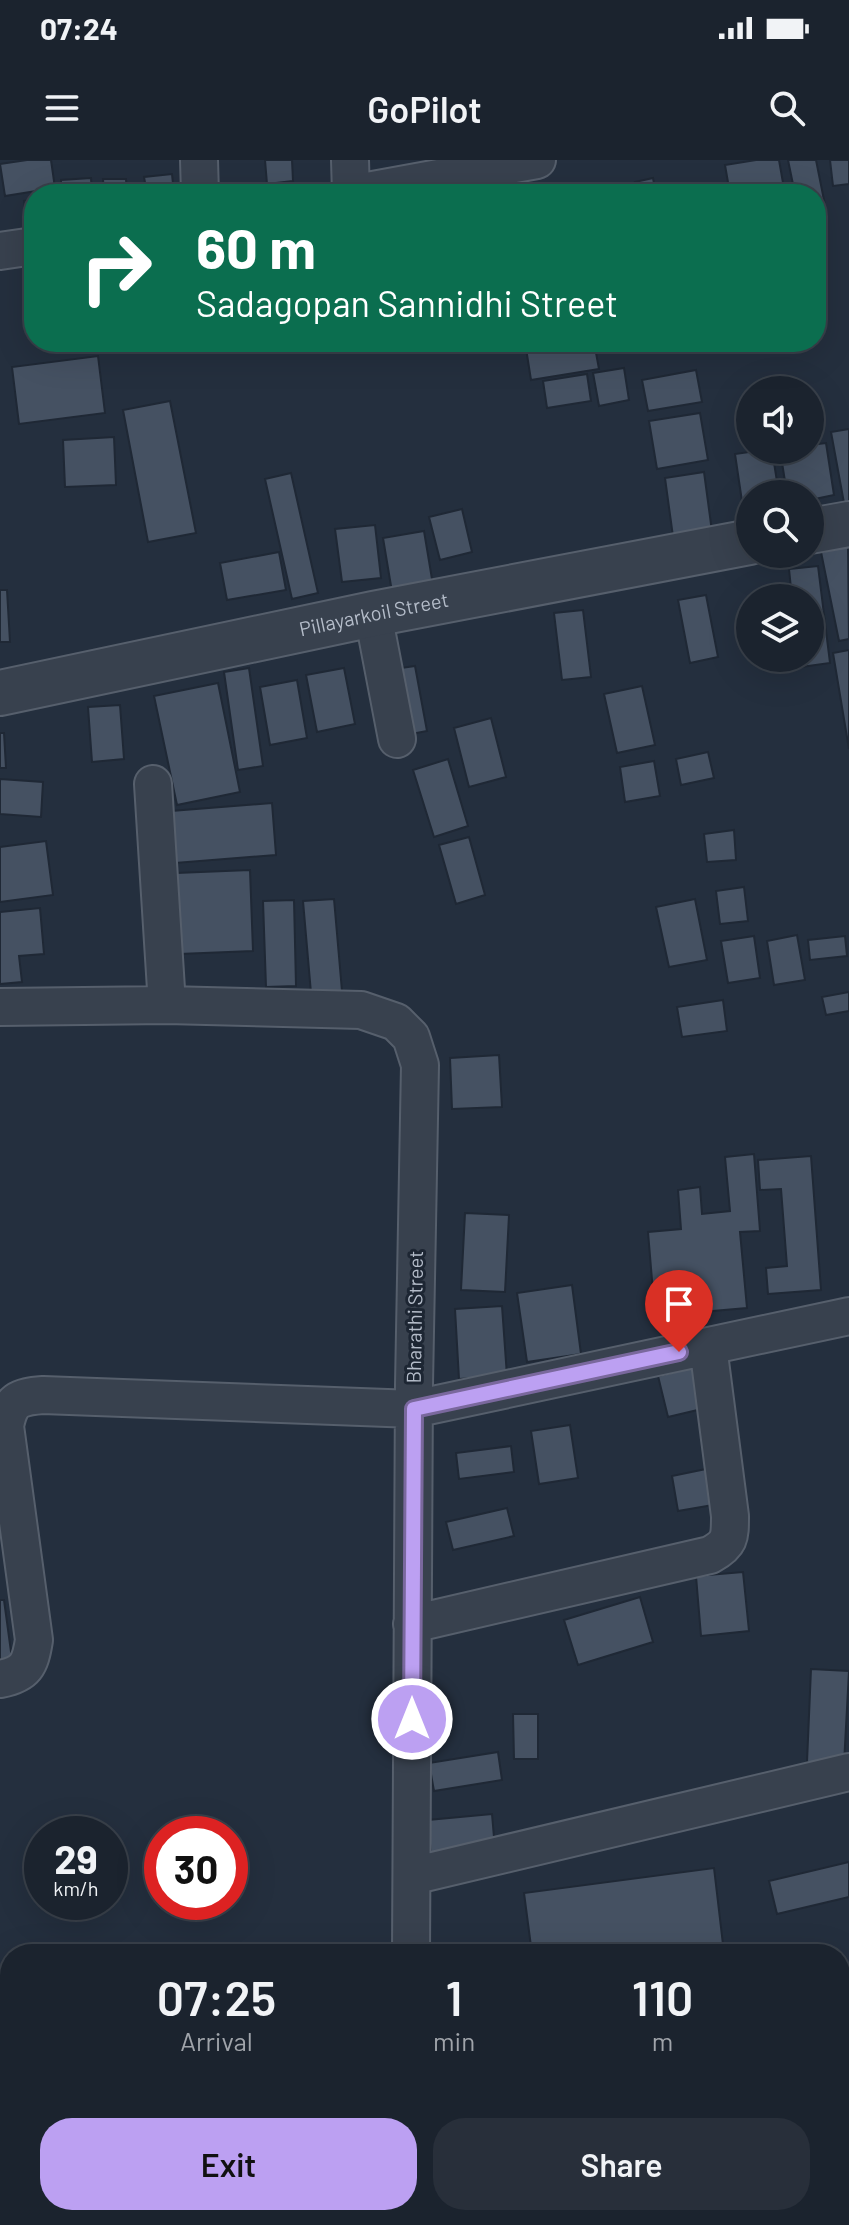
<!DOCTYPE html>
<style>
:root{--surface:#1b232e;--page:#282f3a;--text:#f1f3f6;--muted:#a0a4aa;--line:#39404a;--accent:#bca0f2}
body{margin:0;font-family:Barlow,sans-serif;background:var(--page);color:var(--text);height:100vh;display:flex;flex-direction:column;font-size:30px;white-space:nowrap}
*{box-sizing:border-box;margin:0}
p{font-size:26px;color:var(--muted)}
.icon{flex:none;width:44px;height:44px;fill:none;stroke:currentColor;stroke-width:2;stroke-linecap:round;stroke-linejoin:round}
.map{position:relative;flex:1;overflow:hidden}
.details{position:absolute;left:0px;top:1784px;width:850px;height:282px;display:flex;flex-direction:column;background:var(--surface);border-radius:32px 32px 0 0;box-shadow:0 8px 32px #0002,0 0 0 2px var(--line)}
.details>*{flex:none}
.hud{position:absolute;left:24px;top:24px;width:802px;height:168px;border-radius:32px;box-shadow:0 8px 32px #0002,0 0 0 2px var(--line);background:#0b6e4f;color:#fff;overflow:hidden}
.fabs{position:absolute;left:736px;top:216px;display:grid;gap:16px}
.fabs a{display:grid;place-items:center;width:88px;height:88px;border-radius:50%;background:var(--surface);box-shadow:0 8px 32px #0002,0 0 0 2px var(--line);font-size:40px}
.speed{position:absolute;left:24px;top:1656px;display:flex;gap:16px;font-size:40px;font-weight:700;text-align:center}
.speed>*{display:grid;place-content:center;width:104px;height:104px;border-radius:50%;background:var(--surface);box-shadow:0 8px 32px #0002,0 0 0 2px var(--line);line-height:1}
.speed small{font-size:20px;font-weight:400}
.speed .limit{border:12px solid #d22;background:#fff;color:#111}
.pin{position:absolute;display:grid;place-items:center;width:68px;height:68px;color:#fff;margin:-82px -34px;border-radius:50% 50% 50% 0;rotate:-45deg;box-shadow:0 0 8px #0007}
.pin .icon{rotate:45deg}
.me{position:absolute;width:88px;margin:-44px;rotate:0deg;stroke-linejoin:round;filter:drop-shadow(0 0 6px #0008)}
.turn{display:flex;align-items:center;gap:28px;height:168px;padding:0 40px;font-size:36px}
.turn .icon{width:104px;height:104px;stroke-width:2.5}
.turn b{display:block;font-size:56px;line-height:68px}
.eta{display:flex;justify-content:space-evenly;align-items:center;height:136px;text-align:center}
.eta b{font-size:48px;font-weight:600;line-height:56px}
.button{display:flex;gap:16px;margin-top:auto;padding:16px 40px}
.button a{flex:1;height:92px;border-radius:32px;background:var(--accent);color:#111;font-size:32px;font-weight:600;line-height:92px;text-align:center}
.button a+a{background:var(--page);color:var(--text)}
.status{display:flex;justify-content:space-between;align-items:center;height:56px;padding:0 40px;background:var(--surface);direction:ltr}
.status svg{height:22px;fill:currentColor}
header{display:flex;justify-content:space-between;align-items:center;height:104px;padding:0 40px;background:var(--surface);font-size:36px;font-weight:600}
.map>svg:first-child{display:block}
.building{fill:#455162;stroke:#1f2835;stroke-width:2}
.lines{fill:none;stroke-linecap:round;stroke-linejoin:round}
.minor-casing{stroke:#565f6c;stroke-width:40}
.tertiary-casing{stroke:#565f6c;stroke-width:48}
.minor{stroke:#38414e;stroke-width:36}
.tertiary{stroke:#38414e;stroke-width:44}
.route-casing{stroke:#7a689d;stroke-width:20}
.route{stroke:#bca0f2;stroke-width:14}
.labels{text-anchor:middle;stroke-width:6;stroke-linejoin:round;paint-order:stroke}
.street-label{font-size:20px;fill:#b4bcc9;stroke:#1d2633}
</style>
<div class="status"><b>07:24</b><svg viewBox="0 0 49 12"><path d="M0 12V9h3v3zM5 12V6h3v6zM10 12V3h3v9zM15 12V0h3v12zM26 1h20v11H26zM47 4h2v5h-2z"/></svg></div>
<header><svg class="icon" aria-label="menu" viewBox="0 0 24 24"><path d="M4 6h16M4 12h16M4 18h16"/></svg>GoPilot<svg class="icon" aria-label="search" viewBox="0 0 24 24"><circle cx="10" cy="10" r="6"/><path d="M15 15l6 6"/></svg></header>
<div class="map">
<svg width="849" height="2065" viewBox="0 0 849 2065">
<rect width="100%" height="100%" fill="#242f3e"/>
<path class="building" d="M27,0h24l4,28 -50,8 -5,-32z
M265,0h27l1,21 -26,3z
M756,0h23l6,34h-55l-5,-29z
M788,0h28l9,45 -9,2v-13h-21z
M830,0h19v24l-16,2z
M172,14l2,20h-27l-3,-17z
M91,18l1,16h-31v-14z
M653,18l3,16h-19l-2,-12z
M103,19h23l1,15h-23z
M34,40v25l-7,1 -3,-25z
M525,182h69l5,27 -68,11z
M98,196l7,57 -86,11 -7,-57z
M624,208l5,32 -30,6 -6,-33z
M696,210l6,32 -54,9 -6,-31z
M587,214l4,27 -44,7 -4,-27z
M170,241l26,132 -48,9 -25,-132z
M700,253l8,47 -51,9 -8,-48z
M849,269v73l-5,1 -13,-71z
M114,277l2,48 -51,2 -2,-47z
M826,283l8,52 -24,5v-6h-23l-7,-44h30v-5z
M763,290h9l7,44h-29v20l-6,1 -9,-61z
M704,312l9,67 -39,5 -9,-66z
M291,313l27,120 -26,6 -27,-120z
M462,349l10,43 -32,8 -11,-43z
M375,365l6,53 -39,4 -7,-53z
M424,371l10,60 -41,7 -10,-60z
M848,386l1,93 -10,2 -18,-89z
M279,392l7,38 -59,10 -7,-37z
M818,406l12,97 -29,4 -1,-9h10v-60h-18l-3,-29z
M0,430h7l3,52h-10z
M706,435l12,62 -28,6 -12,-63z
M583,450l8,67 -29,3 -8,-67z
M849,490v99l-16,-96z
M415,506l12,65 -21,4 -12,-66z
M249,508l14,98 -25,4 -14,-98z
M344,508l11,56 -38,8 -11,-57z
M297,520l10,58 -37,7 -10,-58z
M218,523l22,109 -63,13 -23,-109z
M642,526l13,59 -38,8 -13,-59z
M120,545l4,54 -32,3 -4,-55z
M491,558l15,59 -37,10 -15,-59z
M0,573h4l2,35h-6z
M708,592l6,26 -33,7 -5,-26z
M448,599l20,67 -34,11 -21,-67z
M654,601l6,35 -35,6 -5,-35z
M0,619l43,3 -2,35 -41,-3z
M272,643l4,52 -101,8 -4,-52z
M734,670l2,30 -29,2 -3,-28z
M469,677l16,58 -29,9 -17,-59z
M46,681l7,54 -53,7v-55z
M250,710l3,81 -74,3 -3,-81z
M744,727l4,34 -28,3 -4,-33z
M334,739l8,92 -31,2 -8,-92z
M695,739l12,61 -38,7 -13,-60z
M294,740l2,86 -30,1 -3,-86z
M40,748l4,46 -25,2 3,26 -22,2v-72z
M797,775l8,45 -31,5 -7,-44z
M754,776l6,42 -32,5 -7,-42z
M845,776l2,20 -37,4 -2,-20z
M849,832v19l-23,4 -4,-18z
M723,840l4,31 -45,6 -5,-30z
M499,895l3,52 -50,2 -2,-51z
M754,994l6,77 -20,1 7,76 -92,8 -7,-84 33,-3 -3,-39 22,-3 2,27 28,-3 -5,-54z
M811,996l10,134 -53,4 -2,-26 21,-2 -6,-77 -21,1 -2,-30z
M465,1053l44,2 -4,77 -44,-2z
M572,1125l9,69 -54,8 -10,-69z
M502,1146l5,70 -48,3 -4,-70z
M695,1207l11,41 -38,9 -10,-41z
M570,1265l8,53 -39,6 -8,-53z
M511,1286l3,26 -55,7 -3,-26z
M706,1309l7,36 -35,6 -6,-35z
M507,1348l7,28 -61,14 -7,-28z
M743,1412l6,59 -48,5 -5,-60z
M640,1437l13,45 -75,23 -14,-45z
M0,1440h4l8,59 -12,1z
M811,1509l38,2 -5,93 -37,-2z
M513,1554h25v45h-24z
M498,1592l4,28 -68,11 -5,-28z
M492,1654l3,35 -64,6 -3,-35z
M849,1702v35l-72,17 -8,-33z
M714,1708l10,85 -192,1 -8,-61z
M849,2058v7h-52z"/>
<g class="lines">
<defs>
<path id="minor" d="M199,0l1,34
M350,0l1,34
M351,34l186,-34
M0,91l34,-5
M373,454l24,125
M153,624l14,221
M0,847l167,-2 194,5 35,12 15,15 9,28 -6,320 -3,569
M412,1464l298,-69c20,-11 20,-17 20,-39l-22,-170
M0,1519c26,-5 30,-14 34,-39l-29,-214c5,-26 13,-29 38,-31l371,14 435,-93
M412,1716l437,-104
M410,2065v-9"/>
<g id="tertiary">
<path d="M810,371l39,-7"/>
<path id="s1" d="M0,533l373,-79 377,-72"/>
</g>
</defs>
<use href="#minor" class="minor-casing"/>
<use href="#tertiary" class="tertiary-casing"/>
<use href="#minor" class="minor"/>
<use href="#tertiary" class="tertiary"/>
</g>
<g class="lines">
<defs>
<path id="route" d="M412,1559l2,-310 265,-57"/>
</defs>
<use href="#route" class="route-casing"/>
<use href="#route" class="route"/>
</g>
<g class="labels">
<g class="street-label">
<text dy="7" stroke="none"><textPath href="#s1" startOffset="382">Pillayarkoil Street</textPath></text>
<text transform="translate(415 1157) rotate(-89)" y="7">Bharathi Street</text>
</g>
</g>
</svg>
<div class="fabs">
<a><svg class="icon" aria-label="sound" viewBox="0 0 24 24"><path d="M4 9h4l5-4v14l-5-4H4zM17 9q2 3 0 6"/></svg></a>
<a><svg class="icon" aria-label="search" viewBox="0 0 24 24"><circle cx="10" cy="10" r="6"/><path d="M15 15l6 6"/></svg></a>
<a><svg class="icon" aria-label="layers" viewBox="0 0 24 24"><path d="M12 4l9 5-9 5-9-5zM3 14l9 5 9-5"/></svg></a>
</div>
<div class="speed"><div>29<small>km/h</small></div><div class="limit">30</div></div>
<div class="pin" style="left:679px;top:1192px;background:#d93025"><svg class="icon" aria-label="arrive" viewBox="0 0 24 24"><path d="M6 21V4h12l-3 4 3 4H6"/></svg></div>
<svg class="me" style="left:412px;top:1559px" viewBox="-20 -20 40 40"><circle r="17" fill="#bca0f2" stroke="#fff" stroke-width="3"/><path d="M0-11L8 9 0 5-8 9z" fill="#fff"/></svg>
<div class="hud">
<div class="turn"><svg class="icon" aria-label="right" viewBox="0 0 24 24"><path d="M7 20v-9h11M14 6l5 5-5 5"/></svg><div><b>60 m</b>Sadagopan Sannidhi Street</div></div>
</div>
<section class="details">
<div class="eta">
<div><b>07:25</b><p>Arrival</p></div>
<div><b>1</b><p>min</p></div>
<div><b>110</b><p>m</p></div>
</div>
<div class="button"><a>Exit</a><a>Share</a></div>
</section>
</div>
